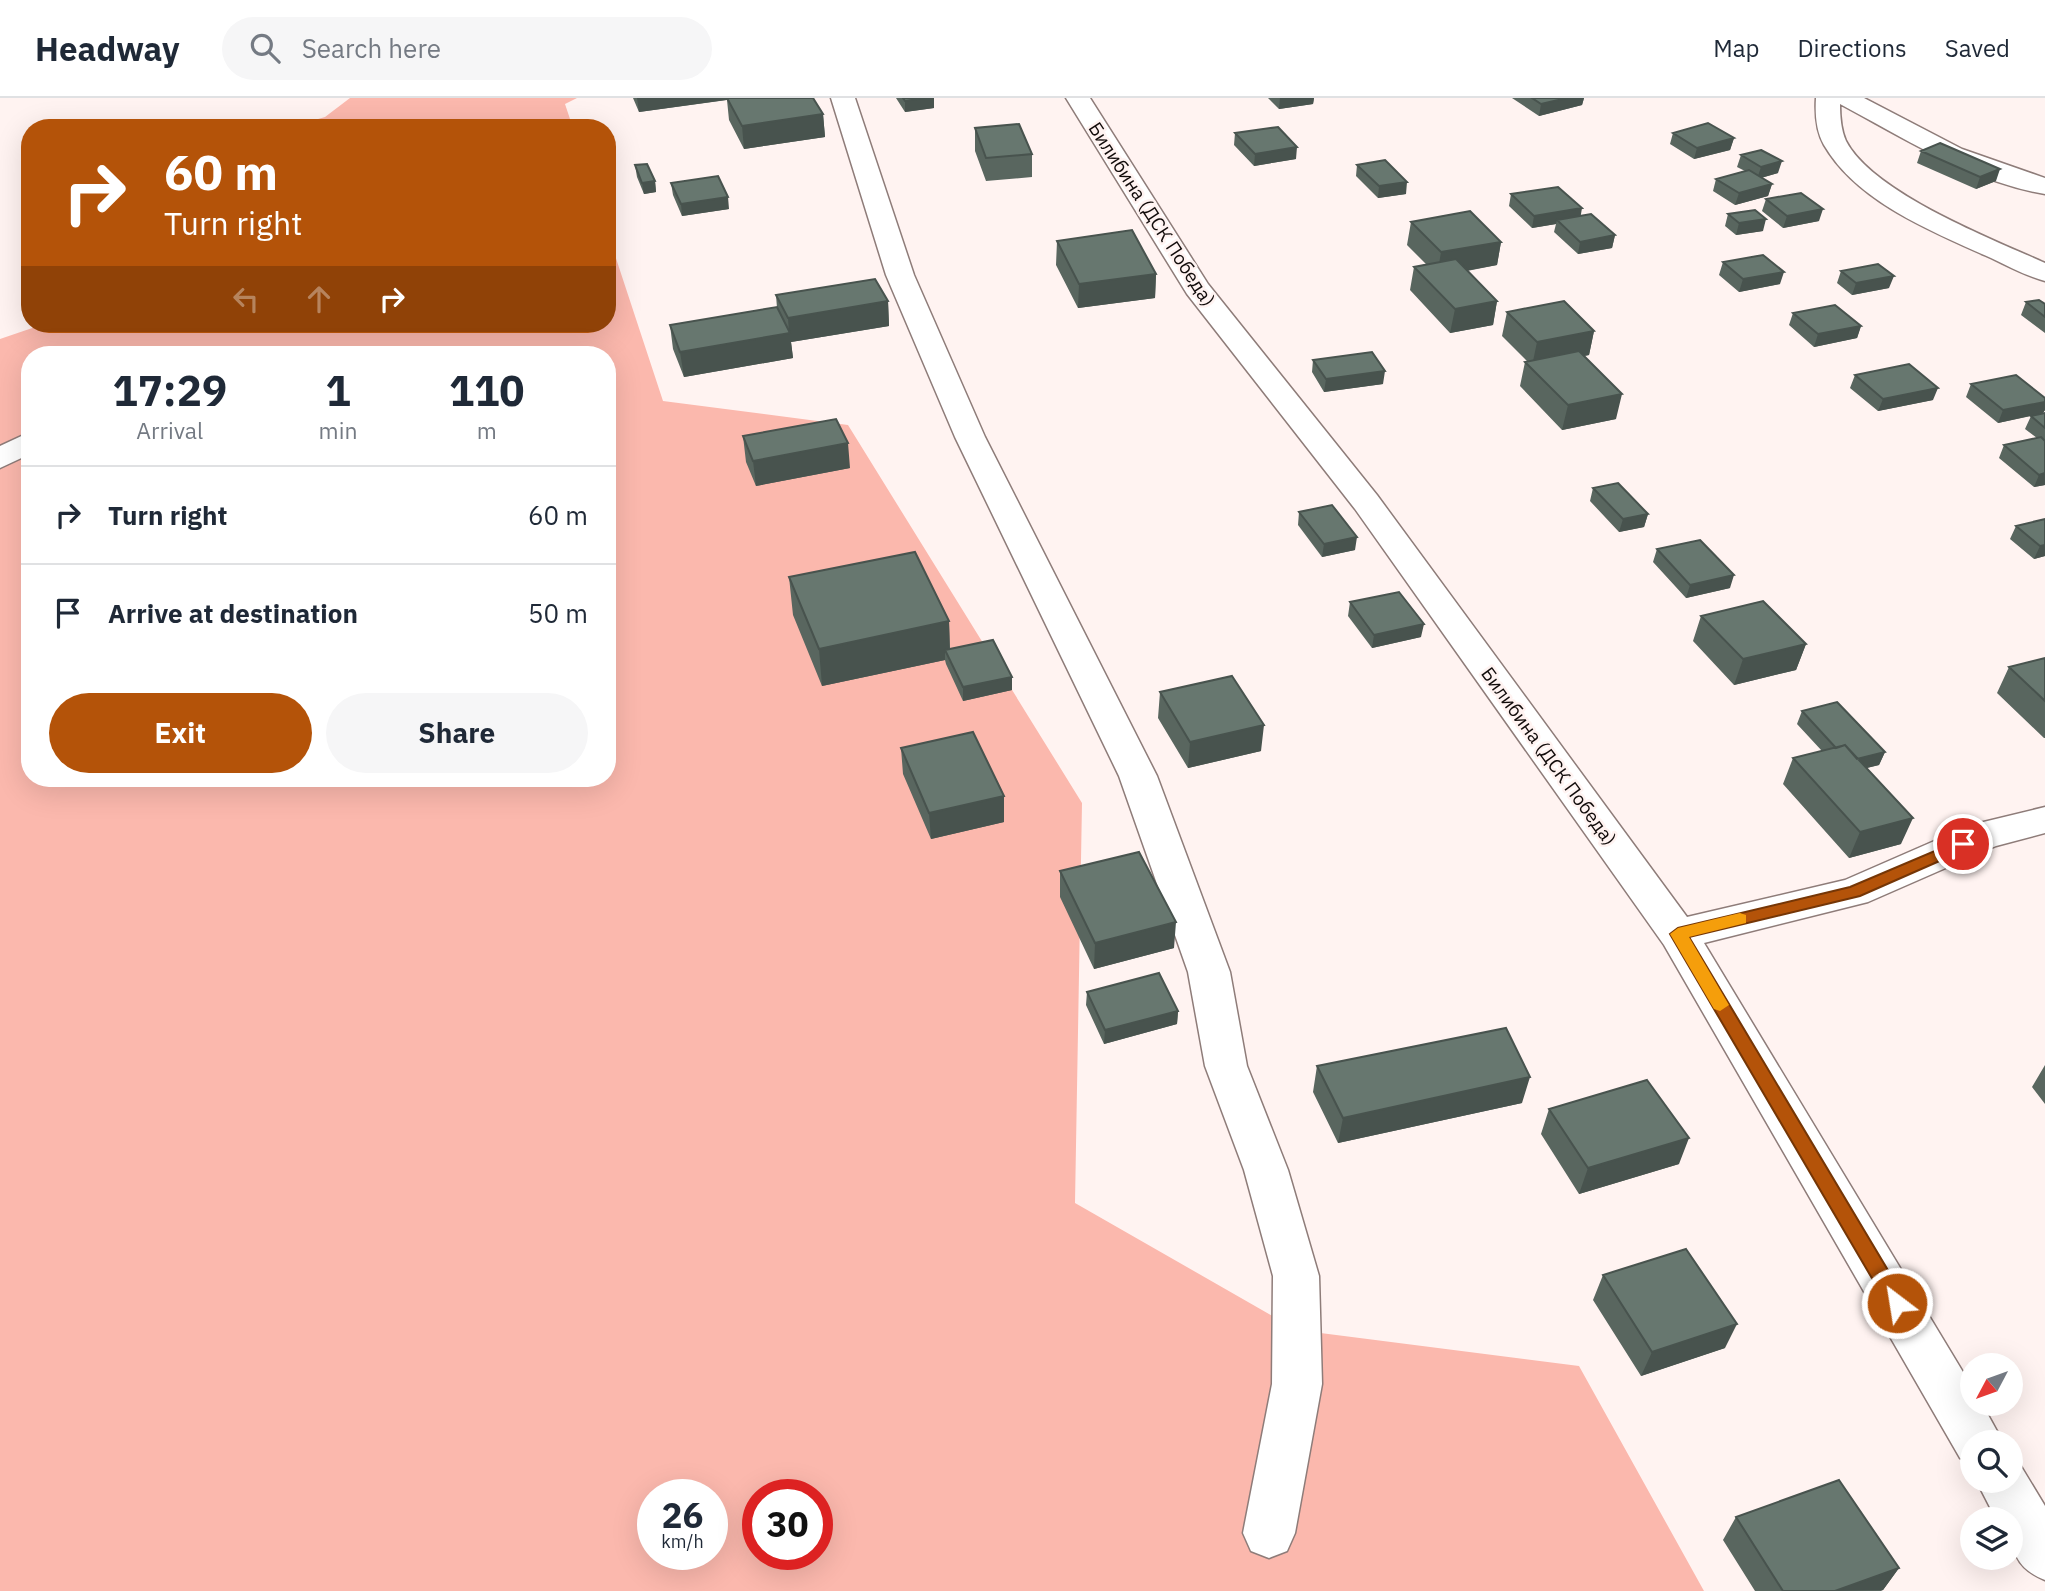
<!DOCTYPE html>
<meta charset="utf-8">
<style>
:root{--surface:#fff;--page:#f6f6f7;--text:#1f2937;--muted:#747a83;--line:#e0e1e3;--accent:#b45309}
body{margin:0;font-family:"IBM Plex Sans",sans-serif;background:var(--page);color:var(--text);height:100vh;display:flex;flex-direction:column;font-size:26px;white-space:nowrap}
*{box-sizing:border-box;margin:0}
p{font-size:23px;color:var(--muted)}
.icon{flex:none;width:38px;height:38px;fill:none;stroke:currentColor;stroke-width:2;stroke-linecap:round;stroke-linejoin:round}
.map{position:relative;flex:1;overflow:hidden}
.details{position:absolute;left:21px;top:248px;width:595px;height:441px;display:flex;flex-direction:column;background:var(--surface);border-radius:28px;box-shadow:0 7px 28px #0002}
.details>*{flex:none}
.banner{position:absolute;left:21px;top:21px;width:595px;height:214px;border-radius:28px;box-shadow:0 7px 28px #0002;background:#b45309;color:#fff;overflow:hidden}
.needle{width:46px;rotate:229deg}
.tools{position:absolute;left:1960px;top:1255px;display:grid;gap:14px}
.tools a{display:grid;place-items:center;width:63px;height:63px;border-radius:50%;background:var(--surface);box-shadow:0 7px 28px #0002;font-size:35px}
.speed{position:absolute;left:637px;top:1381px;display:flex;gap:14px;font-size:35px;font-weight:700;text-align:center}
.speed>*{display:grid;place-content:center;width:91px;height:91px;border-radius:50%;background:var(--surface);box-shadow:0 7px 28px #0002;line-height:1}
.speed small{font-size:18px;font-weight:400}
.speed .limit{border:10px solid #d22;background:#fff;color:#111}
.pin{position:absolute;display:grid;place-items:center;width:60px;height:60px;color:#fff;margin:-30px;border:4px solid #fff;border-radius:50%;box-shadow:0 2px 7px #0007}
.me{position:absolute;width:77px;margin:-38px;rotate:329deg;stroke-linejoin:round;filter:drop-shadow(0 0 5px #0008)}
.turn{display:flex;align-items:center;gap:24px;height:147px;padding:0 28px;font-size:32px}
.turn .icon{width:91px;height:91px;stroke-width:2.5}
.turn b{display:block;font-size:49px;line-height:60px}
.lanes{display:flex;align-items:center;height:66px;padding:0 28px;background:#0003;justify-content:center;gap:35px;direction:ltr}
.lanes .off{opacity:.35}
.eta{display:flex;justify-content:space-evenly;align-items:center;height:119px;text-align:center}
.eta b{font-size:42px;font-weight:800;line-height:49px}
.action{display:flex;gap:14px;margin-top:auto;padding:14px 28px}
.action a{flex:1;height:80px;border-radius:42px;background:var(--accent);color:#fff;font-size:28px;font-weight:800;line-height:80px;text-align:center}
.action a+a{background:var(--page);color:var(--text)}
ul{padding:0;list-style:none}
li{display:flex;align-items:center;gap:21px;height:98px;padding:0 28px;border-top:2px solid var(--line)}
li div{flex:1}
li b{display:block;font-size:26px}
li em{font-style:normal}
header{display:flex;align-items:center;gap:42px;box-sizing:border-box;height:98px;padding:0 35px;background:var(--surface);border-bottom:2px solid var(--line)}
header strong{font-size:33px}
nav{display:flex;gap:38px;margin-inline-start:auto;font-size:24px}
.search{width:490px;height:63px;background:var(--page);display:flex;align-items:center;gap:18px;box-sizing:border-box;padding:0 24px;border-radius:38px;color:var(--muted);font-size:26px}
.map>svg:first-child{display:block}
.green{fill:#fbb8ad;fill-rule:evenodd}
.lines{fill:none;stroke-linecap:round;stroke-linejoin:round}
.street-casing{stroke:#8e7c79;stroke-width:3}
.street{fill:#fff;fill-rule:evenodd}
.wall{fill:#59665f}
.shaded-wall{fill:#48534e}
.building{fill:#67776f;stroke:#48534e;stroke-width:2}
.route{fill:#b45309;stroke:#753606;stroke-width:2}
.slow{fill:#f59e0b}
.labels{text-anchor:middle;stroke-width:5;stroke-linejoin:round;paint-order:stroke}
.street-label{font-size:19px;fill:#110b0a;stroke:#fff3f1}
</style>
<header>
<strong>Headway</strong>
<div class="search"><svg class="icon" aria-label="search" viewBox="0 0 24 24"><circle cx="10" cy="10" r="6"/><path d="M15 15l6 6"/></svg>Search here</div>
<nav><a>Map</a><a>Directions</a><a>Saved</a></nav>
</header>
<div class="map">
<svg width="2045" height="1493" viewBox="0 0 2045 1493">
<rect width="100%" height="100%" fill="#fff3f1"/>
<path class="green" d="M350,0h227l-12,6 8,24h-286l38,-11z
M607,133l56,170 185,24 234,378 -7,400 222,127 282,36 125,225h-1704v-1252l44,-15h563zM30,257h577v424h-577zM653,1396h59v60h-59zM758,1396h59v60h-59z"/>
<g class="lines">
<defs>
<path id="street" d="M831,0h24l59,177 71,162 172,339 73,196 17,94 41,104 31,106 3,108 -27,149 -8,18 -18,7 -18,-7 -8,-18 29,-149 1,-108 -29,-106 -39,-104 -17,-94 -69,-196 -164,-339 -69,-162z
M1066,0h24l118,186 169,211 310,422 158,-37 126,-55 74,-18v26l-49,13 -128,56 -164,41 268,444v17h10l21,38h-31v21l-12,-5 -296,-513 -309,-436 -168,-215z
M1816,0h48l98,51 83,29v16c-73,-12 -141,-56 -205,-90 0,12 1,26 6,37 27,52 146,98 199,122v18c-19,-5 -37,-15 -54,-23 -58,-26 -134,-56 -167,-113 -8,-14 -9,-31 -8,-47z
M30,334v22l-30,14v-22z
M2011,1362l8,3 26,43v74c-30,-12 -34,-30 -34,-61h-15l-20,-39h35z"/>
</defs>
<use href="#street" class="street-casing"/>
<use href="#street" class="street"/>
</g>
<path class="wall" d="M633,0h180l10,16 2,23 -81,12 -15,-29 -2,-20 -88,12z
M896,0h38v10l-29,4z
M1268,0h46l-1,6 -34,5z
M1512,0h72l-2,7 -43,11z
M975,30l57,26v23l-46,4 -11,-30z
M1235,35l61,26 -42,7 -20,-21z
M1673,35l61,5 -4,12 -36,9 -24,-15z
M1921,53l75,30 -20,8 -59,-26z
M1741,57l37,18 -17,5 11,6 -4,12 -33,9 -22,-14 3,-12 29,-8 -8,-4z
M635,67l20,16 1,11 -12,2 -7,-17z
M1357,67l49,29 -28,4 -22,-22z
M671,85l58,26 -47,7 -9,-21z
M1511,96l69,22 35,19 -3,13 -34,6 -24,-22 2,-8 -24,4 -23,-22z
M1766,101l53,22 -36,7 -21,-17z
M1728,116l35,17 -27,4 -11,-9z
M1411,124l90,20 -4,23 -30,6 30,30 -4,24 -43,8 -40,-43 4,-23 12,-3 -19,-19z
M1057,143l99,33 -1,24 -77,10 -22,-43z
M1723,164l57,22 -41,8 -20,-17z
M1841,173l48,17 -37,7 -15,-12z
M776,197l112,6 1,25 -98,16 2,16 -109,19 -11,-28 -3,-24 107,-17z
M2026,204l19,2v29l-24,-18z
M1507,214l87,19 -5,24 -5,1 32,63 -54,11 -42,-44 5,-24 2,-1 -25,-25z
M1793,215l68,13 -4,12 -43,9 -25,-22z
M1313,262l70,24 -59,8 -12,-20z
M1855,277l78,25 -55,11 -28,-23z
M1971,286l74,14v12l-2,3h2v72l-11,2 -35,-29 5,-13 33,-7 -12,-9 6,-13 -33,7 -32,-26z
M743,338l107,32 -94,18 -10,-24z
M1593,390l55,26 -4,13 -25,5 -29,-31z
M1299,414l56,38 -33,7 -24,-32z
M2045,421v37l-11,3 -24,-20 6,-13z
M1657,451l73,39 -44,10 -33,-36z
M789,479l160,44 1,28 62,41 -49,11 -17,-37 -1,-4 -123,26 -29,-71z
M1350,504l71,35 -49,11 -24,-32z
M1701,518l105,28 -10,26 -62,15 -41,-44z
M2045,560v80h-1l-47,-45 12,-26z
M1160,594l101,59 -73,17 -30,-50z
M1802,613l83,41 -6,13 -13,3 35,76 -52,14 -66,-74 10,-26 29,-7 -25,-27z
M901,650l103,48v26l-73,17 -28,-65z
M1060,773l114,77 -80,21 -34,-72z
M1087,894l91,19 -1,13 -73,20 -18,-39z
M2045,967v39l-13,-17z
M1317,968l205,37 -184,40 -25,-51z
M1549,1011l130,55 -100,30 -38,-60z
M1603,1177l122,73 -84,28 -48,-76z
M1736,1419l163,51 -16,22 -2,1h-126l-32,-51z"/>
<path class="shaded-wall" d="M637,0h103l-101,14z
M924,0h10v10l-29,4v-11z
M1280,0h34l-1,6 -34,5z
M1567,0h17l-2,7 -43,11 2,-12z
M823,16l2,23 -81,12 -2,-23z
M1734,40l-4,12 -36,9 3,-11z
M1297,49l-1,12 -42,7 1,-12z
M1782,63l-4,12 -21,6 4,-12z
M2000,71l-4,12 -20,8 4,-12z
M655,83l1,11 -12,2 -2,-11z
M1407,84l-1,12 -28,4 1,-12z
M1772,86l-4,12 -33,9 4,-12z
M728,99l1,12 -47,7 -1,-12z
M1582,110l-2,12h-23l-1,4 -24,4 2,-12z
M1823,111l-4,12 -36,7 4,-12z
M1766,121l-3,12 -27,4 3,-12z
M1615,137l-3,13 -34,6 2,-12z
M1501,144l-4,23 -60,11 4,-24z
M1784,174l-4,12 -41,8 4,-13z
M1156,176l-1,24 -77,10 1,-24z
M1894,178l-5,12 -37,7 4,-12z
M888,203l1,25 -98,16 2,16 -109,19 -4,-25 109,-19 -1,-15z
M1497,203l-4,24 -43,8 5,-24z
M1861,228l-4,12 -43,9 4,-13z
M1594,233l-5,24 -57,11 5,-24z
M1385,273l-2,13 -59,8 2,-13z
M1938,290l-5,12 -55,11 5,-12z
M1622,296l-6,25 -54,11 6,-25z
M2045,304v8l-2,3 -45,10 5,-13z
M848,345l2,25 -94,18 -3,-25z
M2045,375v12l-11,2 5,-12z
M1648,416l-4,13 -25,5 4,-13z
M1357,439l-2,13 -33,7 2,-13z
M2045,447v11l-11,3 6,-13z
M1734,477l-4,13 -44,10 4,-13z
M949,523l1,38 -5,-9v10l-123,26 -3,-37z
M1424,526l-3,13 -49,11 2,-13z
M1806,546l-10,26 -62,15 9,-26z
M1012,579v13l-49,11v-14z
M1264,627l-3,26 -73,17 2,-26z
M1885,654l-6,13 -36,9 5,-13z
M1004,698v26l-73,17 -2,-26z
M1913,720l-12,26 -52,14 11,-26z
M1176,824l-2,26 -80,21 1,-26z
M1178,913l-1,13 -73,20 1,-14z
M1530,979l-8,26 -184,40 5,-25z
M1689,1040l-10,26 -100,30 9,-26z
M1737,1226l-12,24 -84,28 11,-24z
M1899,1470l-16,22 -48,1z"/>
<path class="building" d="M727,0h86l10,16 -81,12z
M903,0h21l-19,3z
M1532,0h35l-26,6z
M1708,25l26,15 -37,10 -24,-15z
M1019,26l13,30 -46,4 -11,-30z
M1278,29l19,20 -42,7 -20,-21z
M1940,45l60,26 -20,8 -59,-26z
M1761,52l21,11 -21,6 -20,-12z
M1385,62l22,22 -28,4 -22,-21z
M647,66l8,17 -13,2 -7,-18z
M1749,72l23,14 -33,9 -23,-14z
M718,78l10,21 -47,7 -10,-21z
M1558,89l24,21 -48,8 -23,-22z
M1801,95l22,16 -36,7 -21,-17z
M1755,112l11,9 -27,4 -11,-9z
M1470,113l31,31 -60,10 -30,-30z
M1591,116l24,21 -35,7 -23,-22z
M1132,132l24,44 -77,10 -22,-43z
M1763,157l21,17 -41,7 -20,-17z
M1456,161l41,42 -42,8 -41,-42z
M1878,166l16,12 -38,7 -15,-12z
M875,181l13,22 -100,17 -12,-23z
M2039,202l6,4v13l-19,-15z
M1564,203l30,30 -57,11 -30,-30z
M1835,207l26,21 -43,8 -25,-21z
M777,209l13,26 -110,19 -10,-27z
M1579,253l43,43 -54,11 -43,-43z
M1372,254l13,19 -59,8 -13,-19z
M1909,266l29,24 -55,11 -28,-24z
M2016,277l29,23v4l-42,8 -32,-26z
M2045,315v15l-14,-12z
M836,321l12,24 -95,18 -10,-25z
M2041,339l4,4v32l-6,2 -35,-30z
M1618,385l30,31 -25,5 -30,-31z
M1332,407l25,32 -33,7 -25,-32z
M2045,421v26l-5,1 -24,-20z
M1700,442l34,35 -44,10 -33,-36z
M915,454l34,69 -130,28 -30,-72z
M1399,494l25,32 -50,11 -24,-33z
M1763,503l43,43 -63,15 -42,-43z
M993,542l19,37 -49,10 -18,-37z
M2045,560v43l-36,-34z
M1232,578l32,49 -74,17 -30,-50z
M1837,604l48,50 -28,7 -12,-14 -9,3 -34,-37z
M973,634l31,64 -75,17 -28,-65z
M1845,647l68,73 -53,14 -67,-74z
M1139,754l37,70 -81,21 -35,-72z
M1159,875l19,38 -73,19 -18,-38z
M1506,930l24,49 -187,41 -26,-52z
M1647,982l42,58 -101,30 -39,-59z
M1686,1151l51,75 -85,28 -49,-77z
M1839,1382l60,88 -64,23h-52l-47,-74z"/>
<path class="route" d="M1963,741l6,1v8l-109,48 -171,41 215,360 2,6 -2,6 -7,3 -7,-3 -220,-375 8,-6 172,-41z"/>
<path class="slow" d="M1740,815l6,2v8l-57,14 40,68 -9,6 -6,-2 -44,-75 8,-6z"/>
<g class="labels">
<g class="street-label">
<text transform="translate(1152 116) rotate(57)" y="7">Билибина (ДСК Победа)</text>
<text transform="translate(1549 658) rotate(54)" y="7">Билибина (ДСК Победа)</text>
</g>
</g>
</svg>
<div class="tools">
<a><svg class="needle" viewBox="-14 -14 28 28"><path d="M0-13l5 13h-10z" fill="#e53935"/><path d="M0 13l5-13h-10z" fill="#747a83"/></svg></a>
<a><svg class="icon" aria-label="search" viewBox="0 0 24 24"><circle cx="10" cy="10" r="6"/><path d="M15 15l6 6"/></svg></a>
<a><svg class="icon" aria-label="layers" viewBox="0 0 24 24"><path d="M12 4l9 5-9 5-9-5zM3 14l9 5 9-5"/></svg></a>
</div>
<div class="speed"><div>26<small>km/h</small></div><div class="limit">30</div></div>
<div class="pin" style="left:1963px;top:746px;background:#d93025"><svg class="icon" aria-label="arrive" viewBox="0 0 24 24"><path d="M6 21V4h12l-3 4 3 4H6"/></svg></div>
<svg class="me" style="left:1897px;top:1205px" viewBox="-20 -20 40 40"><circle r="17" fill="#b45309" stroke="#fff" stroke-width="3"/><path d="M0-11L8 9 0 5-8 9z" fill="#fff"/></svg>
<div class="banner">
<div class="turn"><svg class="icon" aria-label="right" viewBox="0 0 24 24"><path d="M7 20v-9h11M14 6l5 5-5 5"/></svg><div><b>60 m</b>Turn right</div></div>
<div class="lanes"><svg class="icon off" aria-label="left" viewBox="0 0 24 24"><path d="M17 20v-9H6M10 6l-5 5 5 5"/></svg><svg class="icon off" aria-label="ahead" viewBox="0 0 24 24"><path d="M12 20V5M6 11l6-6 6 6"/></svg><svg class="icon" aria-label="right" viewBox="0 0 24 24"><path d="M7 20v-9h11M14 6l5 5-5 5"/></svg></div>
</div>
<section class="details">
<div class="eta">
<div><b>17:29</b><p>Arrival</p></div>
<div><b>1</b><p>min</p></div>
<div><b>110</b><p>m</p></div>
</div>
<ul>
<li><svg class="icon" aria-label="right" viewBox="0 0 24 24"><path d="M7 20v-9h11M14 6l5 5-5 5"/></svg><div><b>Turn right</b></div><em>60 m</em></li>
<li><svg class="icon" aria-label="arrive" viewBox="0 0 24 24"><path d="M6 21V4h12l-3 4 3 4H6"/></svg><div><b>Arrive at destination</b></div><em>50 m</em></li>
</ul>
<div class="action"><a>Exit</a><a>Share</a></div>
</section>
</div>
